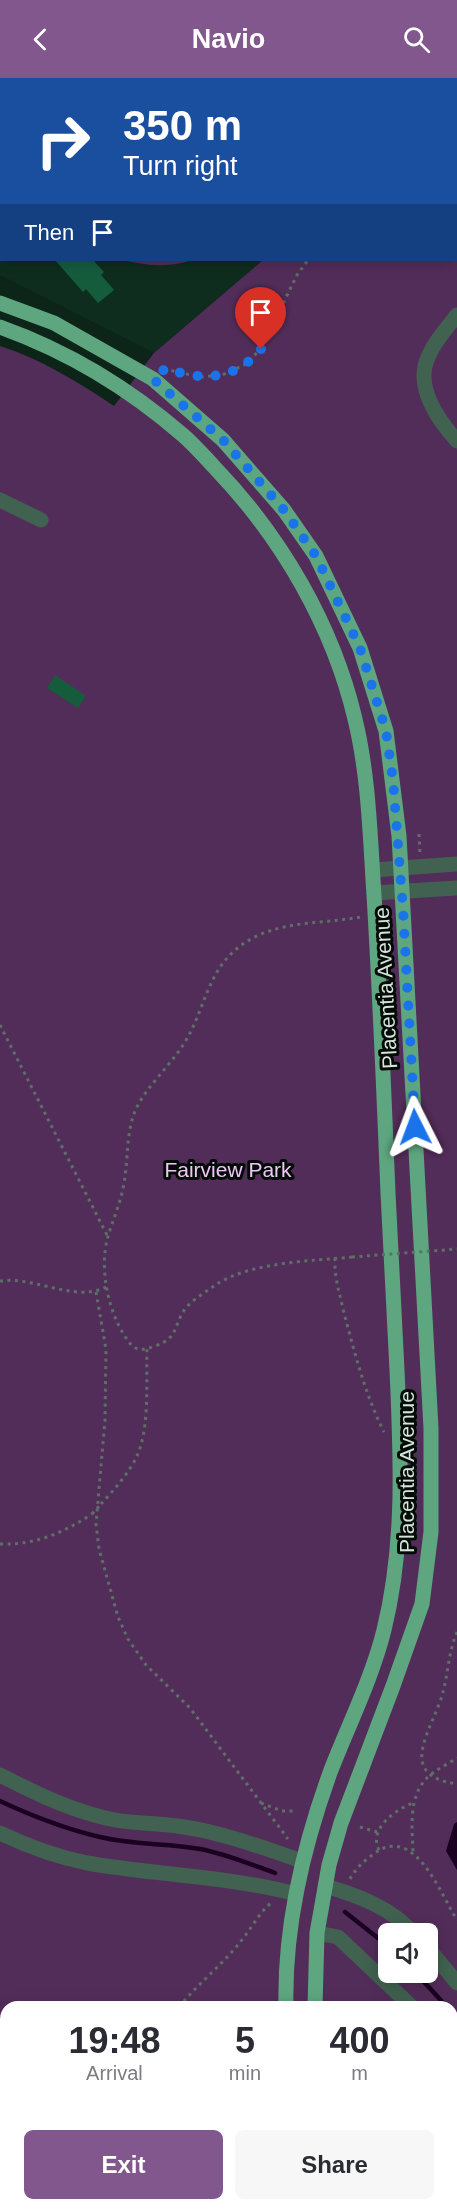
<!DOCTYPE html>
<style>
:root{--surface:#fff;--page:#f7f7f7;--text:#2b2b33;--muted:#7c7c81;--accent:#81578d}
body{margin:0;font-family:Arial,sans-serif;background:var(--page);color:var(--text);height:100vh;display:flex;flex-direction:column;font-size:22px;white-space:nowrap}
*{box-sizing:border-box;margin:0}
p{font-size:20px;color:var(--muted)}
.icon{flex:none;width:33px;height:33px;fill:none;stroke:currentColor;stroke-width:2;stroke-linecap:round;stroke-linejoin:round}
.map{position:relative;flex:1;overflow:hidden}
.details{position:absolute;left:0px;top:1923px;width:458px;height:210px;display:flex;flex-direction:column;background:var(--surface);border-radius:18px 18px 0 0;box-shadow:0 3px 15px #0003}
.details>*{flex:none}
.top-card{position:absolute;left:0px;top:0px;width:458px;height:183px;box-shadow:0 3px 15px #0003;background:#1a4fa0;color:#fff;overflow:hidden}
.fabs{position:absolute;left:378px;top:1845px;display:grid;gap:12px}
.fabs a{display:grid;place-items:center;width:60px;height:60px;border-radius:9px;background:var(--surface);box-shadow:0 3px 15px #0003;font-size:30px}
.pin{position:absolute;display:grid;place-items:center;width:51px;height:51px;color:#fff;margin:-62px -26px;border-radius:50% 50% 50% 0;rotate:-45deg;box-shadow:0 0 6px #0007}
.pin .icon{rotate:45deg}
.me{position:absolute;width:66px;margin:-33px;rotate:357deg;stroke-linejoin:round;filter:drop-shadow(0 0 4px #0008)}
.turn{display:flex;align-items:center;gap:21px;height:126px;padding:0 24px;font-size:27px}
.turn .icon{width:78px;height:78px;stroke-width:2.5}
.turn b{display:block;font-size:42px;line-height:51px}
.then{display:flex;align-items:center;height:57px;padding:0 24px;background:#0003;gap:12px;font-size:22px}
.eta{display:flex;justify-content:space-evenly;align-items:center;height:102px;text-align:center}
.eta b{font-size:36px;font-weight:700;line-height:42px}
.button{display:flex;gap:12px;margin-top:auto;padding:12px 24px}
.button a{flex:1;height:69px;border-radius:9px;background:var(--accent);color:#fff;font-size:24px;font-weight:700;line-height:69px;text-align:center}
.button a+a{background:var(--page);color:var(--text)}
header{display:flex;justify-content:space-between;align-items:center;height:78px;padding:0 24px;background:var(--accent);color:#fff;font-size:27px;font-weight:700}
.map>svg:first-child{display:block}
.built{fill:#0e2d1e}
.green{fill:#532d5a;fill-rule:evenodd}
.water{fill:#1b0021}
.lines{fill:none;stroke-linecap:round;stroke-linejoin:round}
.stream{stroke:#1b0021;stroke-width:4.5}
.building{fill:#155c3d}
.path{stroke:#5c7065;stroke-width:3;stroke-dasharray:3 4.5;stroke-linecap:butt}
.minor{stroke:#416250;stroke-width:15}
.major{stroke:#5ea680;stroke-width:15}
.path-bridge{stroke:#5c7065;stroke-width:3;stroke-dasharray:3 4.5;stroke-linecap:butt}
.route{stroke:#1a73e8;stroke-width:10;stroke-dasharray:0 18}
.labels{text-anchor:middle;stroke-width:6;stroke-linejoin:round;paint-order:stroke}
.street-label{font-size:21px;fill:#d6e4db;stroke:#030b06}
.park-label{font-size:21px;fill:#efc4f7;stroke:#030b06}
</style>
<header><svg class="icon" aria-label="back" viewBox="0 0 24 24"><path d="M15 5l-7 7 7 7"/></svg>Navio<svg class="icon" aria-label="search" viewBox="0 0 24 24"><circle cx="10" cy="10" r="6"/><path d="M15 15l6 6"/></svg></header>
<div class="map">
<svg width="457" height="2133" viewBox="0 0 457 2133">
<rect width="100%" height="100%" fill="#0d2418"/>
<path class="built" d="M0,0h457v13l-1,-11h-454v180h261l-109,93 -154,-78z"/>
<path class="green" d="M175,0h175l-176,1z
M457,13v2120h-457v-1865c41,13 78,36 114,60l40,-53 109,-93h193zM388,1856h40v38h-40zM6,1929h446v198h-446z
M124,182h68c-23,8 -45,6 -68,0z"/>
<path class="water" d="M457,1744v48l-11,-19 8,-27z"/>
<g class="lines">
<path class="stream" d="M0,1723c32,15 66,28 100,36 33,8 67,6 100,12 26,5 50,15 75,24
M345,1834l43,34
M415,1894l32,35
M452,1934l5,6"/>
</g>
<path class="building" d="M55,182h38l11,12 -3,3 13,15 -16,13 -12,-14 -3,3z
M55,597l31,21 -8,12 -31,-20z"/>
<g class="lines">
<path class="path" d="M456,43l1,-1
M164,291l36,8 22,-2 22,-10 17,-16 36,-74 11,-15
M419,756l1,19
M0,947l108,212
M352,1179c-41,4 -104,5 -138,29 -10,7 -22,14 -29,23 -12,17 -6,29 -30,37 -8,3 -14,5 -22,1 -23,-26 -34,-73 -26,-107 5,-19 14,-37 17,-57 5,-27 1,-55 15,-80 15,-25 38,-44 51,-70 14,-27 19,-58 42,-80 36,-34 84,-28 129,-36
M335,1180c-1,20 5,36 9,55 11,41 21,81 40,119
M0,1203c35,-5 75,22 106,6
M96,1214l10,57 -1,71 -9,104 3,25 19,68 10,22 18,26 44,43 98,131
M101,1426c13,-14 28,-31 36,-48 13,-29 9,-76 10,-107
M0,1466c36,1 63,-11 92,-30
M457,1554c-8,18 -9,41 -14,60 -9,36 -50,83 14,92
M261,1725l21,8h15
M360,1749l17,5
M379,1772c-11,-21 17,-41 34,-47
M413,1773c-1,-25 -5,-56 16,-75 8,-7 19,-12 28,-18
M350,1801c6,-11 15,-19 25,-26 40,-29 66,42 82,67
M179,1929c20,-25 46,-44 65,-70 9,-11 15,-24 27,-34
M0,2071l6,-5"/>
<path class="minor" d="M457,237c-12,15 -27,32 -32,51 -6,28 15,56 32,75
M0,422l41,20
M373,792l84,-6
M374,815l83,-5
M0,1697c37,19 74,37 115,45 23,4 46,3 69,7 40,6 80,21 118,34
M0,1755c27,13 57,24 87,30 69,12 140,13 209,31
M325,1808c32,9 67,22 89,48
M317,1855l21,4 74,70
M428,1870l29,35
M452,1973l5,6"/>
<path class="major" d="M0,225l54,20 99,56 70,61 61,70 32,46 44,92 26,83 13,105 4,73 28,519v104l-9,72 -29,82 -52,137 -12,42 -12,68 -2,74
M0,249c67,24 130,62 184,109 11,10 22,22 32,33 66,69 117,157 139,250 14,58 15,117 19,176 6,99 10,199 14,298 3,59 6,118 9,177 4,87 8,175 -13,260 -12,48 -35,94 -53,140 -27,74 -47,157 -45,237
M297,2127l1,6
M323,2127v6"/>
<path class="path-bridge" d="M352,1179l105,-8
M92,1436l9,-10"/>
</g>
<g class="lines">
<path class="route" d="M261,271c-5,5 -11,12 -17,16 -24,16 -53,13 -78,3l-13,11 70,61 61,70 32,46 44,92 26,83 7,49 10,129 12,218"/>
</g>
<g class="labels">
<g class="street-label">
<text transform="translate(386 910) rotate(-93)" y="7">Placentia Avenue</text>
<text transform="translate(407 1394) rotate(-90)" y="7">Placentia Avenue</text>
</g>
<g class="park-label">
<text x="228" y="1099">Fairview Park</text>
</g>
</g>
</svg>
<div class="fabs">
<a><svg class="icon" aria-label="sound" viewBox="0 0 24 24"><path d="M4 9h4l5-4v14l-5-4H4zM17 9q2 3 0 6"/></svg></a>
</div>
<div class="pin" style="left:261px;top:271px;background:#d93025"><svg class="icon" aria-label="arrive" viewBox="0 0 24 24"><path d="M6 21V4h12l-3 4 3 4H6"/></svg></div>
<svg class="me" style="left:415px;top:1049px" viewBox="-20 -20 40 40"><path d="M0-17L14 15 0 8-14 15z" fill="#1a73e8" stroke="#fff" stroke-width="4"/></svg>
<div class="top-card">
<div class="turn"><svg class="icon" aria-label="right" viewBox="0 0 24 24"><path d="M7 20v-9h11M14 6l5 5-5 5"/></svg><div><b>350 m</b>Turn right</div></div>
<div class="then">Then<svg class="icon" aria-label="arrive" viewBox="0 0 24 24"><path d="M6 21V4h12l-3 4 3 4H6"/></svg></div>
</div>
<section class="details">
<div class="eta">
<div><b>19:48</b><p>Arrival</p></div>
<div><b>5</b><p>min</p></div>
<div><b>400</b><p>m</p></div>
</div>
<div class="button"><a>Exit</a><a>Share</a></div>
</section>
</div>
